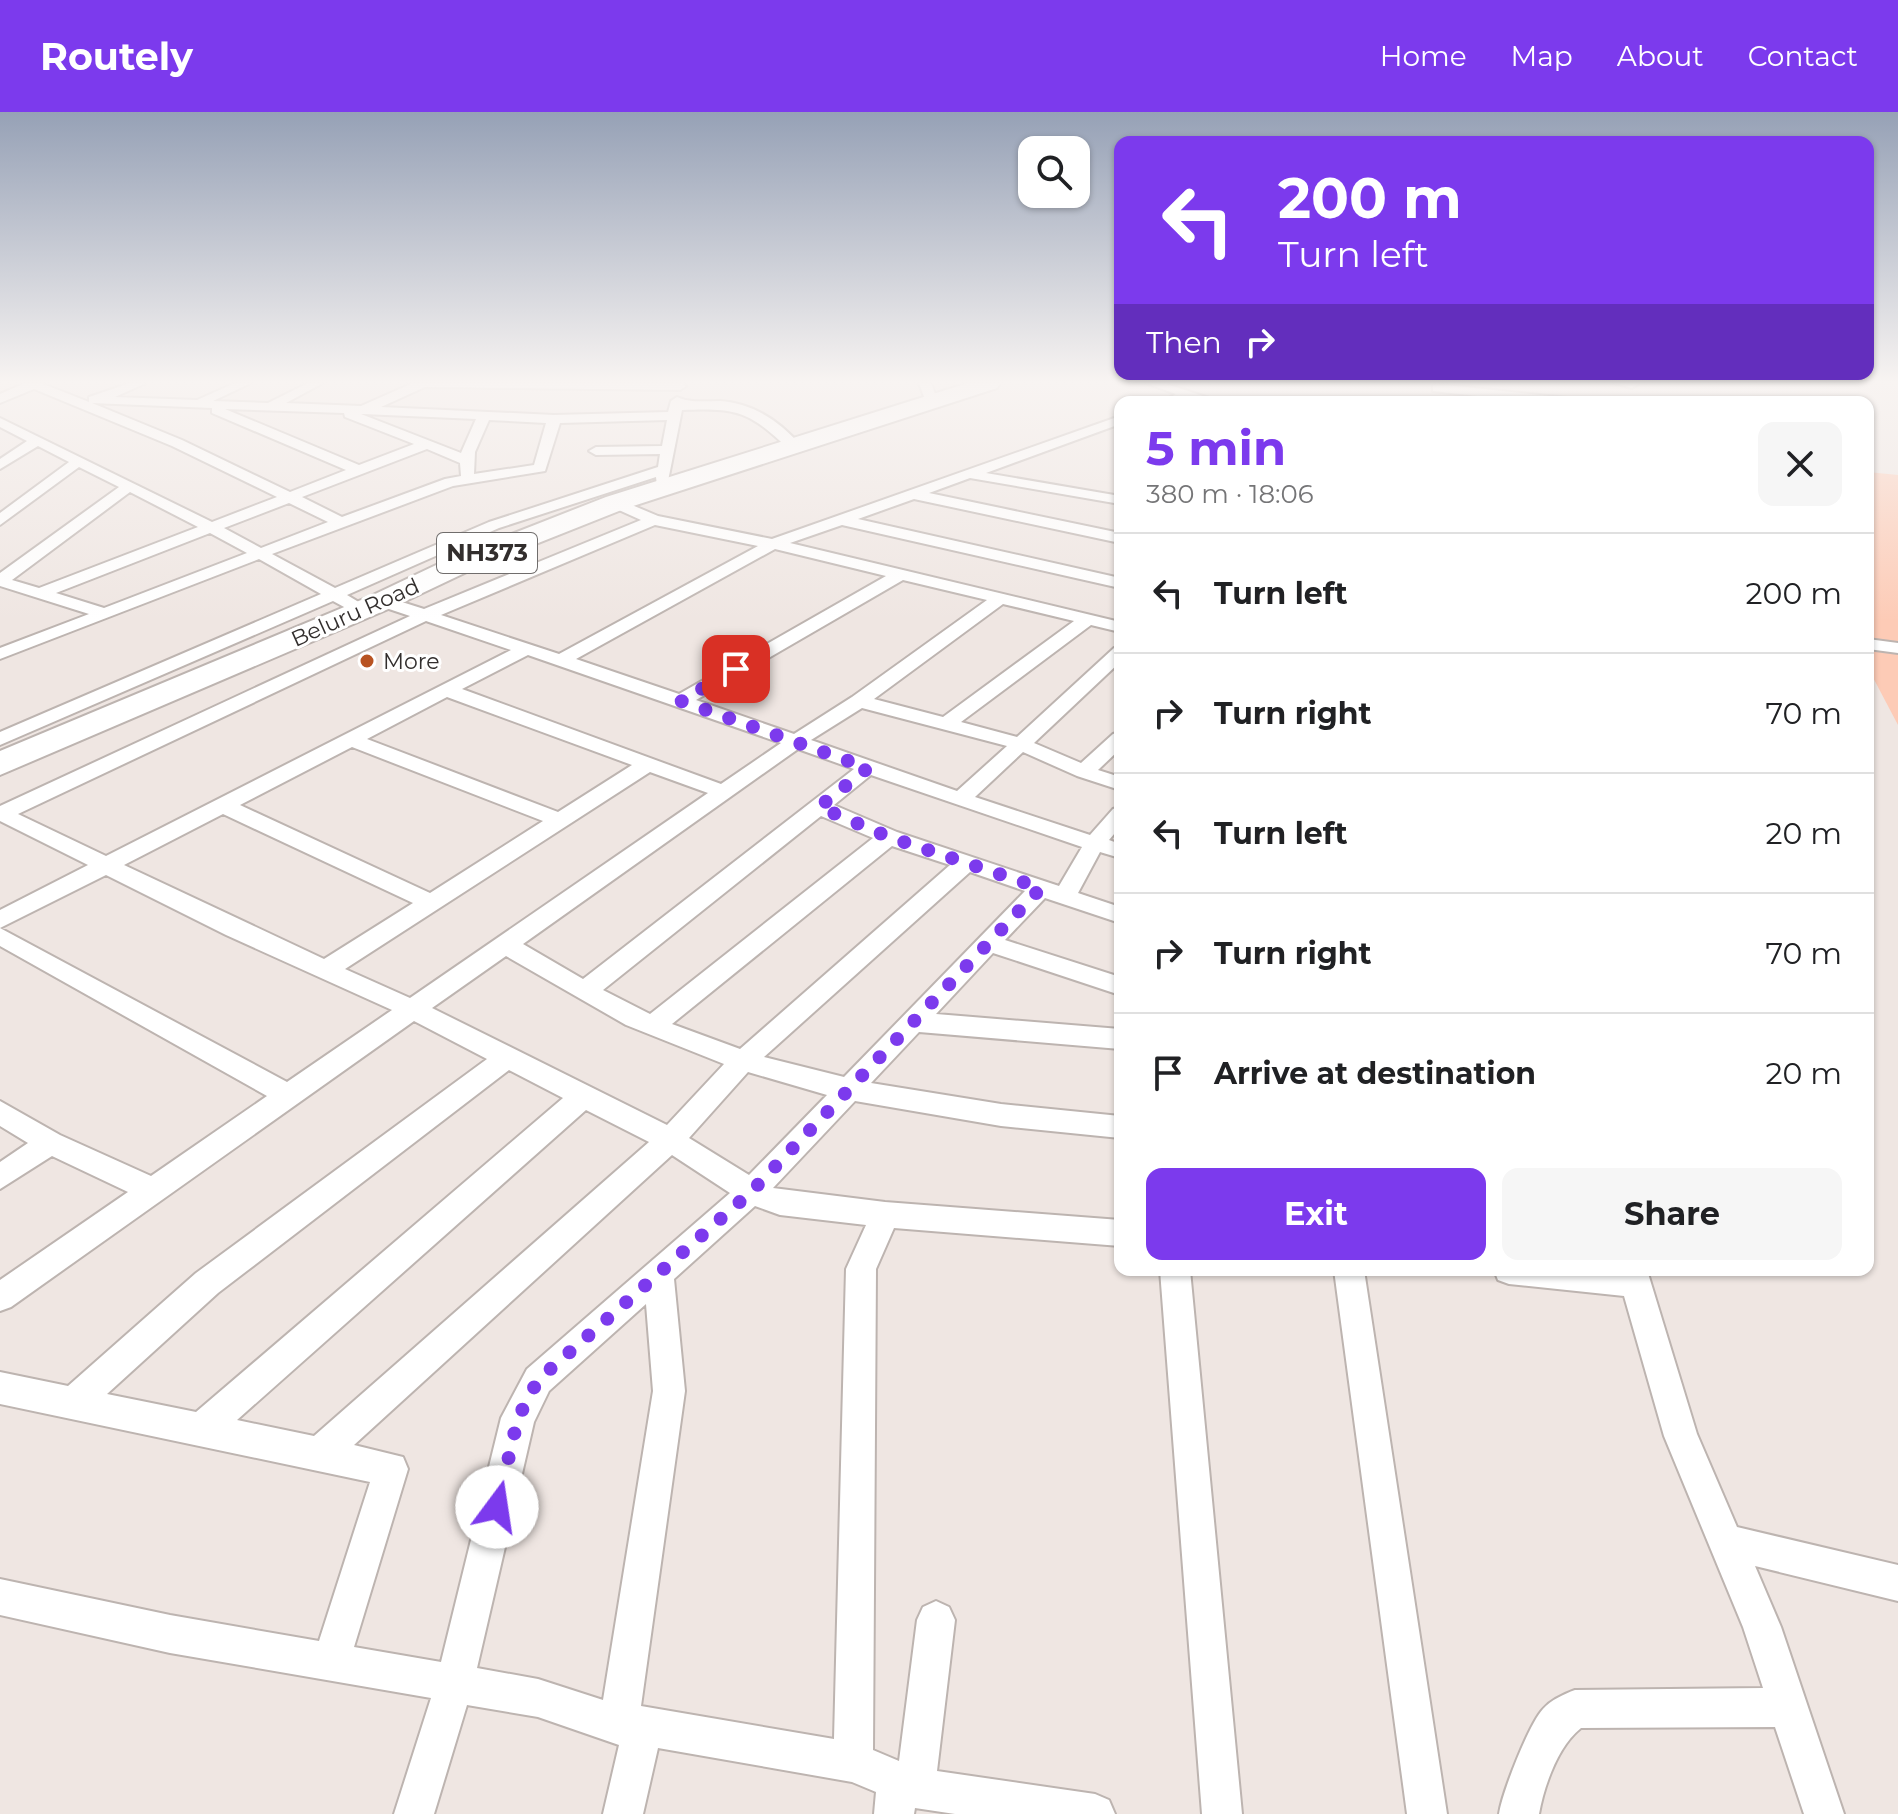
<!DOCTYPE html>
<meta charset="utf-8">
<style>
:root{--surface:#fff;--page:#f6f6f6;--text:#202124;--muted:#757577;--line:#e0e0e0;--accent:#7c3aed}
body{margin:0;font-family:Montserrat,sans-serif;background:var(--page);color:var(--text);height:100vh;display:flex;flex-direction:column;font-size:30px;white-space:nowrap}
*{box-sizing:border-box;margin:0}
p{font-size:26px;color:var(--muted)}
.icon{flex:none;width:44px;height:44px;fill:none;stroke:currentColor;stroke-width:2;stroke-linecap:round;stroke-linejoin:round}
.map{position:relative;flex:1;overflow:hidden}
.details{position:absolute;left:1114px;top:284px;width:760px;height:880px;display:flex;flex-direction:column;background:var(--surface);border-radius:16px;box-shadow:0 2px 6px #0004}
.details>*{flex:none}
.hud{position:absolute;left:1114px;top:24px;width:760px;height:244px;border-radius:16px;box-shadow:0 2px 6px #0004;background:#7c3aed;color:#fff;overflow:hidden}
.fabs{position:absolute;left:1018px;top:24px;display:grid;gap:16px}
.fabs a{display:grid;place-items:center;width:72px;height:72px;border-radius:16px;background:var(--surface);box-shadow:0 2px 6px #0004;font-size:40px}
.pin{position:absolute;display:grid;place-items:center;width:68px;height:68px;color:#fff;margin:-34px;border-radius:16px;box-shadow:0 4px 12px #0006}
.me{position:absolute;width:88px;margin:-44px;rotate:14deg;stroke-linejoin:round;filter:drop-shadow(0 0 6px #0008)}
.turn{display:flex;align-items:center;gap:28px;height:168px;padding:0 32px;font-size:36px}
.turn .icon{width:104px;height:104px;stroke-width:2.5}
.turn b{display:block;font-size:56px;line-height:68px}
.then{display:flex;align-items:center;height:76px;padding:0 32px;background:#0003;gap:16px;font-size:30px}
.round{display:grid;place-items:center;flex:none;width:84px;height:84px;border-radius:16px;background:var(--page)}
.overview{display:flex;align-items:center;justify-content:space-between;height:136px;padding:0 32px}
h1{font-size:48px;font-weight:700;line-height:60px;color:var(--accent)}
.button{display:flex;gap:16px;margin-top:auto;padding:16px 32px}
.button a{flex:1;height:92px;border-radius:16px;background:var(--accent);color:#fff;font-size:32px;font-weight:700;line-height:92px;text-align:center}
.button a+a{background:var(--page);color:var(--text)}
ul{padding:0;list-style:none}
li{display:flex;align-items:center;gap:24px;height:120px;padding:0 32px;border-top:2px solid var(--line)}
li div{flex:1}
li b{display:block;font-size:30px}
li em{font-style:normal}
header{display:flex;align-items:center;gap:48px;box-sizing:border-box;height:112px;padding:0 40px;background:var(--accent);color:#fff}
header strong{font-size:38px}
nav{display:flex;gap:44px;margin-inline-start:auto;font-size:28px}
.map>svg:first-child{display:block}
.green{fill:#fdcbb6}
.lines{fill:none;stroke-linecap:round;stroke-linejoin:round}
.street-casing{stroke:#bdb4b0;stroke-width:4}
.highway-casing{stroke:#bdb4b0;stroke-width:4}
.street{fill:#fff;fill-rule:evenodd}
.highway{fill:#fff;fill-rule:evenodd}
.route{stroke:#7c3aed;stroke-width:14;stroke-dasharray:0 25.2}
.poi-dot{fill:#b85322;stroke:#fff;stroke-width:3}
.labels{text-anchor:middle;stroke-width:6;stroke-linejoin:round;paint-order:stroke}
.far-street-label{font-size:22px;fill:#322e2d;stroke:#fff}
.far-poi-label{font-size:22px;fill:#322e2d;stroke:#fff;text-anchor:start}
.shield{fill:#fff;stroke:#706d6c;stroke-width:2}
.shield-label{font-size:24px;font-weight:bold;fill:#322e2d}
</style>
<header>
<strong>Routely</strong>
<nav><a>Home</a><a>Map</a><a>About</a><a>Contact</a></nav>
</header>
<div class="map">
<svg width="1898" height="1702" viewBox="0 0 1898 1702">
<rect width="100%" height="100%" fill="#efe6e2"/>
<path class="green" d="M1868,360l30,3v250l-30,-57z"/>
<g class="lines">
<defs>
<path id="street" d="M25,271h16l48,19v-5l41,-14h16l-31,14 82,3 38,-17h16l-38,18 55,2 40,-20h15l-37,20 75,3 52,-23h269l4,3 -6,4 -255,-3 -44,20 173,8 114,-3 3,-11 6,-4c13,6 27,4 43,4 33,2 61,21 82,46l-12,3c-42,-39 -51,-42 -108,-40l-15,76h-10l-1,-9 -157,51 -152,67 25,15 -3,4h-12l-24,-13 -333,144v-13l321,-138 -62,-35 -259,100v-11l89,-34 -89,-28v-13l119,-86 -40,-20 -79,58v-12l69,-51 -31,-16 -38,23v-10l27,-18 -27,-14v-9l212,104 65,-25 -105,-51 -138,-57 -34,14v-9zM92,291l120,5v5l134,57 -56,22 -108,-52zM225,297l119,4 1,4 69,27 -55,21zM361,302h2l113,5 -15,34zM489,308l57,3 -12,42 -60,9 1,-22zM667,308l-5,26 -66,1 -7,4 7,4 64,-1 -2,13 -169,55 -154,66 -63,-34 181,-68 92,-15 15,-48zM427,337l33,14 1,13 -16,3 -103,38 -40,-20zM130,380l68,35 -159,61 -27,-8zM289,391l39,19 -67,26 -37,-20zM210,421l37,20 -143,55 -48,-15z
M919,271h12l7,19 -1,3h-10z
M1146,271h18l57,19 -32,-4 -10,4h-17l14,-8z
M1614,271h23l1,1 -6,4z
M1437,272l130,14 6,4h-42l-98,-11v-6z
M1120,304v8l-134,49 134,23v8l-150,-26 -41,15 191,40v10l-206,-44 -56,20 262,59v10l-278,-63 -52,18 330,79v10l-29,-7 -130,97 56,15 97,-89 6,-1v15l-86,81 47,20 32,-29 7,-2v17l-22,21 22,7v13l-43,-14 -54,-24 -48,45 115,38 23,-26 7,-2v20l-11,13 11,4v14l-20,-6 -22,41 42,14v16l-75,-25 -40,42 115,37v18l-127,-42 -57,61 184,15v20l-201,-17 -48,51 130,21 119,12v22l-119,-12 -146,-25 -82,87 112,14 235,18v26l-226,-18 -18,41 -3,481 26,11 18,-141 6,-13 13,-6 13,6 6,13 -18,151 158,23 14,6 6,14h-160l-40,-6 -1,6h-40l2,-22 -24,-10 -194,-34 -15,66h-40l16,-69 -81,-28 -71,-12 -33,109h-40l37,-116 -261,-45 -170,-38v-36l170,36 149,26 51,-159 -370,-78v-32l68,14 128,-113 291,-214 -73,-38 -403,286 -11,4v-31l128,-88 -76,-36 -52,33v-27l28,-19 -28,-17v-25l60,34 91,41 116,-80 -267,-150v-36l88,-45 -88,-44v-15l410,-190 -33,-11 -2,-4 2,-4 6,-1 41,13 217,-89 -31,-14v-6h10l38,16 114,23zM655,413l103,21 -199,108 -118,-39zM775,437l111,27 -207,118 -103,-35zM903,468l84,20 -135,97 -58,37 -98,-34zM1003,492l71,17 -131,96 -69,-18zM426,509l85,29 -405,206 -88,-42zM528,543l253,88 -60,41 -259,-95zM447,585l185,68 -74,47 -191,-73zM862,596l145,38 -50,45 -146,-51zM352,635l191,74 -113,72 -190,-88zM798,637l56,20 -271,210 -60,-35zM650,660l58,21 -298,205 -65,-29zM871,663l211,72 -23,39 -162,-54 -63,-27zM223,702l190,89 -89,56 -200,-94zM821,704l52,22 -223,176 -47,-24zM892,734l58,19 -210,184 -68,-25zM970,760l55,19 -181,186 -80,-20zM106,763l120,60 166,75 -105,72 -287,-154zM506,844l120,69 98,39 -57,61 -235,-117zM509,958l54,28 -367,314 -89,-18 111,-101zM748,960l79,23 -78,80 -60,-37zM586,998l63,32 -335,294 -77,-16zM672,1043l58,38 -203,176 -26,49 -60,244 -87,-15 54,-178 -5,-12 -49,-12zM755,1094l25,9 86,10 -20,44 -12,470 -193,-33 44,-315 -11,-112zM646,1192l7,87 -50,309 -65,-21 -61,-11 57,-246 15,-31z
M1868,527l30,4v10l-30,-4z
M1160,1158h30l52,544h-40z
M1334,1158h30l83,544h-40z
M1494,1158h153l50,164 40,93 161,38v36l-143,-35 26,61 63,187h-40l-29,-87 -194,1c-23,18 -37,58 -42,86h-40c3,-21 30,-90 44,-105 8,-9 21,-15 32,-19l188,-2 -20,-61 -79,-191 -40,-140 -115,-12 -11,-4z"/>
<path id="highway" d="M968,271h32l-3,5 -373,121 -151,60 -80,38 -393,168v-24l373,-156 80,-38 153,-60z"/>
</defs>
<use href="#street" class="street-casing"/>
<use href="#highway" class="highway-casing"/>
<use href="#street" class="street"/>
<use href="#highway" class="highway"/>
</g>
<linearGradient id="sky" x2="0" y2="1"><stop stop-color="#96a1b6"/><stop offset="0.53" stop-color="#f8f4f2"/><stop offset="1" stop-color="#f8f4f2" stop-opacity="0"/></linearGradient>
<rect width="1898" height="509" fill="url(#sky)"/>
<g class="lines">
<path class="route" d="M497,1395l21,-89 20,-38 213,-188 290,-304 -152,-51 -70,-30 49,-39 -187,-67 55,-32"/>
</g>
<circle class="poi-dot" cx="367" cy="549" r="8"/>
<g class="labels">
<g class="far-street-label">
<text transform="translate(355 500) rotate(-24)" y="8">Beluru Road</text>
</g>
<g class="far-poi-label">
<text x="383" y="557">More</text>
</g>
<rect class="shield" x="437" y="421" width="100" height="40" rx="6"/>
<g class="shield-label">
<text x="487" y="449">NH373</text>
</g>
</g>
</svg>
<div class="fabs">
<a><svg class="icon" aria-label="search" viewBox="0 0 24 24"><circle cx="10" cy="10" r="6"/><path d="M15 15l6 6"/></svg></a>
</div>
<div class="pin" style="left:736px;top:557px;background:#d93025"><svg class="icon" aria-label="arrive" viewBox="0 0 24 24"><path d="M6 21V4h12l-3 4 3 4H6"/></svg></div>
<svg class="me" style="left:497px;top:1395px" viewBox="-20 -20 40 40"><circle r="19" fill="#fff"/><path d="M0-13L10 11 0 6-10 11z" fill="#7c3aed"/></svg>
<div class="hud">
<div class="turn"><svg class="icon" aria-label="left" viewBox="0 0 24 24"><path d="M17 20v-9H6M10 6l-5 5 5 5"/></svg><div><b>200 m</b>Turn left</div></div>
<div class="then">Then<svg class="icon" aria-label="right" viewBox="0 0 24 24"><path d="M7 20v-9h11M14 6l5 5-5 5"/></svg></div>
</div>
<section class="details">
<div class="overview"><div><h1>5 min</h1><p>380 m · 18:06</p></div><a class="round"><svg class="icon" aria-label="close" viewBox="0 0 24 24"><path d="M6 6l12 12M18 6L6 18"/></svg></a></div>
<ul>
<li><svg class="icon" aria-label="left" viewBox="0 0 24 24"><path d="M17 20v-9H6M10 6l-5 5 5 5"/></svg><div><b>Turn left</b></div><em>200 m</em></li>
<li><svg class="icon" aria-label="right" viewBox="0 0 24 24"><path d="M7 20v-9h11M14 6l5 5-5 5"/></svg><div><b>Turn right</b></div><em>70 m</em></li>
<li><svg class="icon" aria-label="left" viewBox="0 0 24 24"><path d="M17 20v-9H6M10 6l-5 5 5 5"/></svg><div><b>Turn left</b></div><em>20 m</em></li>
<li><svg class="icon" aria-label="right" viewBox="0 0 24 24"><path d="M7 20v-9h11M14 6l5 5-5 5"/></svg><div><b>Turn right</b></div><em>70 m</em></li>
<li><svg class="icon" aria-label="arrive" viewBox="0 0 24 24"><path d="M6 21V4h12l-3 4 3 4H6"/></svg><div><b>Arrive at destination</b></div><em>20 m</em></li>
</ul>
<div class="button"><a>Exit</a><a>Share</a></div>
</section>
</div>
